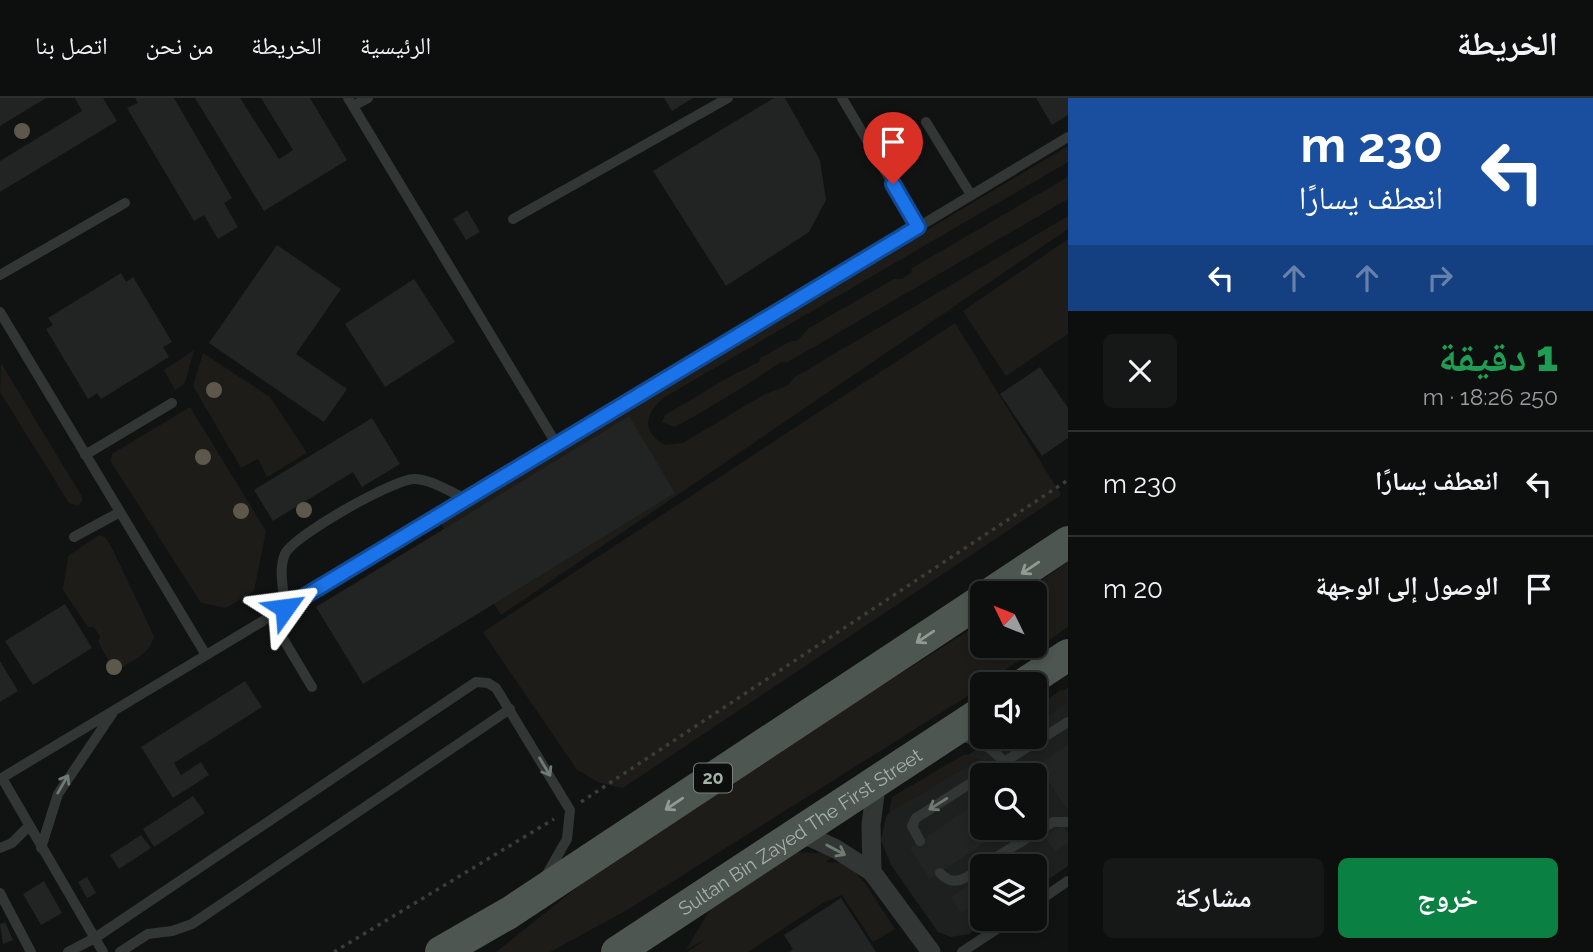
<!DOCTYPE html>
<html lang="ar">
<meta charset="utf-8">
<style>
:root{--surface:#0d0e0e;--page:#161717;--text:#f1f3f6;--muted:#9a9c9e;--line:#2d2e2e;--accent:#0b8043}
body{margin:0;font-family:Raleway,"Noto Naskh Arabic",sans-serif;background:var(--page);color:var(--text);direction:rtl;height:100vh;display:flex;flex-direction:column;font-size:26px;white-space:nowrap}
*{box-sizing:border-box;margin:0}
p{font-size:23px;color:var(--muted)}
.icon{flex:none;width:38px;height:38px;fill:none;stroke:currentColor;stroke-width:2;stroke-linecap:round;stroke-linejoin:round}
.map{position:relative;flex:1;overflow:hidden;direction:ltr}
.side{display:flex;flex-direction:column;background:var(--surface);width:525px}
.side>*{flex:none}
.banner{background:#1a4fa0;color:#fff;overflow:hidden}
.needle{width:46px;rotate:313deg}
.fabs{position:absolute;left:970px;top:483px;display:grid;gap:14px}
.fabs a{display:grid;place-items:center;width:77px;height:77px;border-radius:10px;background:var(--surface);box-shadow:0 4px 10px #0003,0 0 0 2px var(--line);font-size:35px}
.pin{position:absolute;display:grid;place-items:center;width:60px;height:60px;color:#fff;margin:-72px -30px;border-radius:50% 50% 50% 0;rotate:-45deg;box-shadow:0 0 7px #0007}
.pin .icon{rotate:45deg}
.me{position:absolute;width:77px;margin:-38px;rotate:59deg;stroke-linejoin:round;filter:drop-shadow(0 0 5px #0008)}
.turn{display:flex;align-items:center;gap:24px;height:147px;padding:0 35px;font-size:32px}
.turn .icon{width:91px;height:91px;stroke-width:2.5}
.turn b{display:block;font-size:49px;line-height:60px}
.lanes{display:flex;align-items:center;height:66px;padding:0 35px;background:#0003;justify-content:center;gap:35px;direction:ltr}
.lanes .off{opacity:.35}
.round{display:grid;place-items:center;flex:none;width:74px;height:74px;border-radius:10px;background:var(--page)}
.summary{display:flex;align-items:center;justify-content:space-between;height:119px;padding:0 35px}
h1{font-size:42px;font-weight:800;line-height:52px;color:#1e9e55}
.cta{display:flex;gap:14px;margin-top:auto;padding:14px 35px}
.cta a{flex:1;height:80px;border-radius:10px;background:var(--accent);color:#fff;font-size:28px;font-weight:800;line-height:80px;text-align:center}
.cta a+a{background:var(--page);color:var(--text)}
ul{padding:0;list-style:none}
li{display:flex;align-items:center;gap:21px;height:105px;padding:0 35px;border-top:2px solid var(--line)}
li div{flex:1}
li b{display:block;font-size:26px}
li em{font-style:normal}
header{display:flex;align-items:center;gap:42px;box-sizing:border-box;height:98px;padding:0 35px;background:var(--surface);border-bottom:2px solid var(--line)}
header strong{font-size:33px}
nav{display:flex;gap:38px;margin-inline-start:auto;font-size:24px}
main{display:flex;flex:1;min-height:0}
.map>svg:first-child{display:block}
.built{fill:#1d201f;fill-rule:evenodd}
.green{fill:#1d1c18}
.building{fill:#212423}
.lines{fill:none;stroke-linecap:round;stroke-linejoin:round}
.path{stroke:#383e3a;stroke-width:3.5;stroke-dasharray:3.5 5;stroke-linecap:butt}
.service{stroke:#323735;stroke-width:10}
.minor{stroke:#323735;stroke-width:19}
.primary{stroke:#4e5651;stroke-width:32}
.tree{fill:#5e584c}
.oneway{stroke:#8e9c92}
.oneway2{stroke:#707b74}
.route-casing{stroke:#114b97;stroke-width:18}
.route{stroke:#1a73e8;stroke-width:12}
.labels{text-anchor:middle;stroke-width:7;stroke-linejoin:round;paint-order:stroke}
.shield{fill:#0c0e0d;stroke:#76827a;stroke-width:2}
.shield-label{font-size:18px;font-weight:bold;fill:#a3b3a8}
.street-label{font-size:19px;fill:#a3b3a8;stroke:#0c0e0d}
</style>
<header>
<strong>الخريطة</strong>
<nav><a>الرئيسية</a><a>الخريطة</a><a>من نحن</a><a>اتصل بنا</a></nav>
</header>
<main>
<section class="side">
<div class="banner">
<div class="turn"><svg class="icon" aria-label="left" viewBox="0 0 24 24"><path d="M17 20v-9H6M10 6l-5 5 5 5"/></svg><div><b>230 m</b>انعطف يسارًا</div></div>
<div class="lanes"><svg class="icon" aria-label="left" viewBox="0 0 24 24"><path d="M17 20v-9H6M10 6l-5 5 5 5"/></svg><svg class="icon off" aria-label="ahead" viewBox="0 0 24 24"><path d="M12 20V5M6 11l6-6 6 6"/></svg><svg class="icon off" aria-label="ahead" viewBox="0 0 24 24"><path d="M12 20V5M6 11l6-6 6 6"/></svg><svg class="icon off" aria-label="right" viewBox="0 0 24 24"><path d="M7 20v-9h11M14 6l5 5-5 5"/></svg></div>
</div>
<div class="summary"><div><h1>1 دقيقة</h1><p>250 m · 18:26</p></div><a class="round"><svg class="icon" aria-label="close" viewBox="0 0 24 24"><path d="M6 6l12 12M18 6L6 18"/></svg></a></div>
<ul>
<li><svg class="icon" aria-label="left" viewBox="0 0 24 24"><path d="M17 20v-9H6M10 6l-5 5 5 5"/></svg><div><b>انعطف يسارًا</b></div><em>230 m</em></li>
<li><svg class="icon" aria-label="arrive" viewBox="0 0 24 24"><path d="M6 21V4h12l-3 4 3 4H6"/></svg><div><b>الوصول إلى الوجهة</b></div><em>20 m</em></li>
</ul>
<div class="cta"><a>خروج</a><a>مشاركة</a></div>
</section>
<div class="map">
<svg width="1068" height="854" viewBox="0 0 1068 854">
<rect width="100%" height="100%" fill="#111312"/>
<path class="built" d="M1068,590v178l-34,23v-23h-52v53h9l-22,15 -18,3 -13,-5 -47,-67 -10,-25 5,-23 11,-15 98,-65h39v-26zM982,677h52v53h-52z"/>
<path class="green" d="M1068,48v16l-405,236c-18,17 -22,33 2,47l18,-2 82,-49 22,-8 8,-9 273,-161v13l-567,386 -62,-94z
M1068,79v22l-280,163h-7c-35,23 -69,45 -106,65l-13,-5 3,-7 64,-38 30,-15 1,-4 31,-17h6l12,-13 85,-49h8l9,-6 1,-5z
M1068,141v95l-62,42 -43,-65z
M955,225l106,172 -438,293 -23,-5 -23,-13 -94,-138z
M194,252l-9,33 -10,7 -11,-20z
M203,255l67,44 37,56 -40,24 -9,-18 -17,9 -48,-82z
M1,265l80,132 2,5 -5,6 -9,-3 -69,-111z
M190,309l76,124 -12,60 -28,17 -25,-5 -90,-141 1,-8z
M99,437l6,2 5,7 44,92c-4,19 -24,26 -40,36l-16,-31 2,-4 -6,-10h-6l-25,-37 5,-34z
M1068,464v65l-102,70 -337,212 -79,43h-54l137,-109 349,-221v24h52v-53h-11z
M1063,591l5,13 -34,23v-17z
M965,656l15,5 -91,54 3,-16z
M796,754l42,2 -12,8 20,1 19,20 30,46 -22,13 -31,-47 -19,8 -75,49h-60l16,-12 -18,10 25,-42z"/>
<path class="building" d="M0,0h46l-46,28z
M75,0h28l14,23 -117,71v-31l82,-50z
M135,0h39l58,100 -8,5 14,24 -20,12 -14,-24 -10,6 -67,-113 11,-5z
M195,0h45l39,61 14,-9 -32,-52h49l37,62 -83,51z
M664,0h29l-21,13z
M774,0h11l35,62 6,40 -17,32 -83,54 -73,-115z
M1036,0h32v17l-16,10z
M467,112l13,22 -14,8 -13,-21z
M277,147l64,44 -45,65 51,35 -23,33 -115,-79z
M121,175l5,9 7,-5 39,65 -9,5 6,10 -68,42 -4,-6 -9,6 -42,-70 7,-4 -5,-7z
M414,181l41,63 -70,45 -40,-63z
M1040,269l28,41v30l-26,18 -42,-62z
M629,318l46,77 -312,191 -47,-77z
M372,320l28,46 -38,23 -9,-15 -80,49 -19,-31z
M65,506l27,44 -59,37 -28,-44z
M0,563l18,30 -18,11z
M245,583l17,26 -88,56 7,12 20,-13 8,13 -36,23 -32,-51z
M1068,647v66l-30,-46z
M193,698l12,17 -51,34 -11,-18z
M982,701v29h25l-77,51 -20,-31z
M1062,727l6,9v9l-13,9 -10,-15z
M141,737l10,13 -32,21 -9,-14z
M87,779l9,16 -9,5 -9,-16z
M982,779v22l-21,14 -10,-16z
M44,783l18,32 -21,12 -18,-31z
M841,800l35,54h-87l4,-3 -9,-14z
M5,824l8,18 -10,4 -3,-20z"/>
<g class="lines">
<path class="path" d="M581,704l487,-322
M334,854l220,-133"/>
<path class="service" d="M348,0l209,347
M842,0l76,129
M353,8l15,-8
M926,24l45,73
M513,121l215,-121
M0,177l125,-72
M0,214l206,343
M85,357l87,-52
M74,439l46,-25
M285,510c-1,-17 -7,-38 0,-54 8,-18 110,-76 130,-75 18,1 35,13 51,20
M270,519l42,70
M959,638c25,4 42,19 55,39
M983,677l85,-53
M2,680l101,174
M0,681l1068,-642
M1034,708l13,20
M920,743l-8,-15 4,-8 66,-42
M0,750l12,-5 17,-17
M41,750l17,-54 54,-80
M982,768l71,-44h15
M940,775c14,16 28,4 42,-6
M0,795l31,59
M1034,806l34,-23
M68,854l27,-14 381,-256 12,1 8,5 74,122 -3,29 -20,35
M120,854l28,-18 24,-3 20,-7 318,-215
M962,854l50,-33"/>
<path class="minor" d="M797,733l39,18 36,23 59,80
M872,774l-1,-47 6,-46"/>
<g class="primary">
<path d="M991,495l77,-51"/>
<path d="M1024,586l44,-29"/>
<path d="M441,854l68,-39 473,-313"/>
<path id="s1" d="M617,854l365,-240"/>
</g>
</g>
<g class="tree">
<circle cx="22" cy="33" r="8"/>
<circle cx="214" cy="292" r="8"/>
<circle cx="203" cy="359" r="8"/>
<circle cx="304" cy="412" r="8"/>
<circle cx="241" cy="413" r="8"/>
<circle cx="114" cy="569" r="8"/>
</g>
<defs><path id="oneway-shaft" d="M-6 0H5M1.5-3L5.5 0L1.5 3" fill="none" stroke-width="1.6" stroke-linecap="round" stroke-linejoin="round" transform="scale(1.75)"/></defs>
<g class="oneway">
<use href="#oneway-shaft" transform="translate(1030 470) rotate(146)"/>
<use href="#oneway-shaft" transform="translate(925 539) rotate(146)"/>
<use href="#oneway-shaft" transform="translate(674 706) rotate(146)"/>
</g>
<g class="oneway2">
<use href="#oneway-shaft" transform="translate(545 669) rotate(59)"/>
<use href="#oneway-shaft" transform="translate(63 686) rotate(-60)"/>
<use href="#oneway-shaft" transform="translate(938 706) rotate(148)"/>
<use href="#oneway-shaft" transform="translate(836 752) rotate(28)"/>
</g>
<g class="lines">
<defs>
<path id="route" d="M285,510l633,-381 -25,-43"/>
</defs>
<use href="#route" class="route-casing"/>
<use href="#route" class="route"/>
</g>
<g class="labels">
<rect class="shield" x="694" y="665.5" width="38" height="29" rx="5"/>
<g class="shield-label">
<text x="713" y="686">20</text>
</g>
<g class="street-label">
<text dy="7" stroke="none"><textPath href="#s1" startOffset="219">Sultan Bin Zayed The First Street</textPath></text>
</g>
</g>
</svg>
<div class="fabs">
<a><svg class="needle" viewBox="-14 -14 28 28"><path d="M0-13l5 13h-10z" fill="#e53935"/><path d="M0 13l5-13h-10z" fill="#9a9c9e"/></svg></a>
<a><svg class="icon" aria-label="sound" viewBox="0 0 24 24"><path d="M4 9h4l5-4v14l-5-4H4zM17 9q2 3 0 6"/></svg></a>
<a><svg class="icon" aria-label="search" viewBox="0 0 24 24"><circle cx="10" cy="10" r="6"/><path d="M15 15l6 6"/></svg></a>
<a><svg class="icon" aria-label="layers" viewBox="0 0 24 24"><path d="M12 4l9 5-9 5-9-5zM3 14l9 5 9-5"/></svg></a>
</div>
<div class="pin" style="left:893px;top:86px;background:#d93025"><svg class="icon" aria-label="arrive" viewBox="0 0 24 24"><path d="M6 21V4h12l-3 4 3 4H6"/></svg></div>
<svg class="me" style="left:285px;top:510px" viewBox="-20 -20 40 40"><path d="M0-17L14 15 0 8-14 15z" fill="#1a73e8" stroke="#fff" stroke-width="4"/></svg>
</div>
</main>
